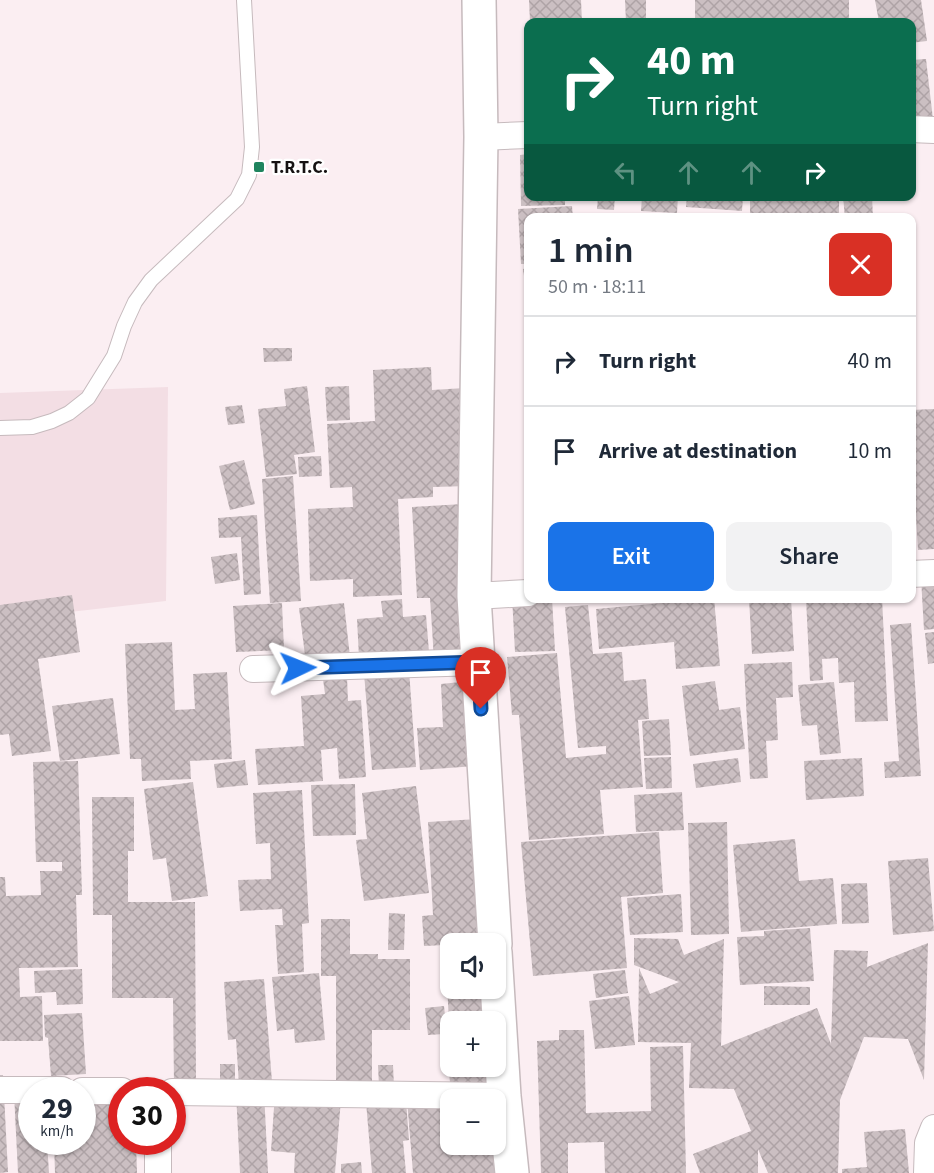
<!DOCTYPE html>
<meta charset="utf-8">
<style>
:root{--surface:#fff;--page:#f2f2f3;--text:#1f2937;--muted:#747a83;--line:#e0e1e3;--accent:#1a73e8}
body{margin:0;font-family:"Source Sans 3",sans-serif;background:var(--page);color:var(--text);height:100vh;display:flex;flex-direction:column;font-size:22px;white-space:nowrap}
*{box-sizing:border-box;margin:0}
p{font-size:20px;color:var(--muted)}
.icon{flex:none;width:33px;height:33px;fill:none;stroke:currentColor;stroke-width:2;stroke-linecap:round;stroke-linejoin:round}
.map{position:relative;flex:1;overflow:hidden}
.drawer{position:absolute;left:524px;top:213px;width:392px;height:390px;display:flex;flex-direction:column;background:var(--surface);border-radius:12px;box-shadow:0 2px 4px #0004}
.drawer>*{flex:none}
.top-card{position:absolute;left:524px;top:18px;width:392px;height:183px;border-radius:12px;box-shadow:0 2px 4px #0004;background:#0b6e4f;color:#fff;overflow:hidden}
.tools{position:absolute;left:440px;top:933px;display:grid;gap:12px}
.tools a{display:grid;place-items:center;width:66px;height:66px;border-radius:12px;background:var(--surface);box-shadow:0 2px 4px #0004;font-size:30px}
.speed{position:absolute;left:18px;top:1077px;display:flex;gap:12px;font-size:30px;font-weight:700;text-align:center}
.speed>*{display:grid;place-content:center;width:78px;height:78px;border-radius:50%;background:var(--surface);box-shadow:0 2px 4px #0004;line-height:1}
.speed small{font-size:15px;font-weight:400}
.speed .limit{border:9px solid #d22;background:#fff;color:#111}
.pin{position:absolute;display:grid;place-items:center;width:51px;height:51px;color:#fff;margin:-62px -26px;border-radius:50% 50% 50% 0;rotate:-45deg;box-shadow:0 0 6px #0007}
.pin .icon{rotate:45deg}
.me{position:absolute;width:66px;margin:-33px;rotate:88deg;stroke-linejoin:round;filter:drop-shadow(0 0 4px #0008)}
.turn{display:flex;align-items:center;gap:21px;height:126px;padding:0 24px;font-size:27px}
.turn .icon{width:78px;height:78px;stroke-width:2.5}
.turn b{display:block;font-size:42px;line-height:51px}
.lanes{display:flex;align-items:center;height:57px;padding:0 24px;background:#0003;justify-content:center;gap:30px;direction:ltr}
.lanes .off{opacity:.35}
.round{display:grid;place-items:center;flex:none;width:63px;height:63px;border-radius:12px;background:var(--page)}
.headline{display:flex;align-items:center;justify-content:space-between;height:102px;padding:0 24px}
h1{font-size:36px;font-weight:600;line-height:45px}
.cta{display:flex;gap:12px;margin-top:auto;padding:12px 24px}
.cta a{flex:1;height:69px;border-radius:12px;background:var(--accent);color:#fff;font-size:24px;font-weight:600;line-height:69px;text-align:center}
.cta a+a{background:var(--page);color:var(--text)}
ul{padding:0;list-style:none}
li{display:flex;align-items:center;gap:18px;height:90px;padding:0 24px;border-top:2px solid var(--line)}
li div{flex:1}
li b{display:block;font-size:22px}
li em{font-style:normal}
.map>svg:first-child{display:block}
.built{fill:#f3dee4}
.building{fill:url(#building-cross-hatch)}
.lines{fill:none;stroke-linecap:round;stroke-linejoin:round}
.lane-casing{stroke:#c6babd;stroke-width:16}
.street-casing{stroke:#c6babd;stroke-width:28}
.secondary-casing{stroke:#c6babd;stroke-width:36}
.lane{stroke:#fff;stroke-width:14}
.street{stroke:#fff;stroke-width:26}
.secondary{stroke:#fff;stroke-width:33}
.route-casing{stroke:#114b97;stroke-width:15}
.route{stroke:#1a73e8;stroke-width:10}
.poi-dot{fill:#1f845e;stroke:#fff;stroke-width:2}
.labels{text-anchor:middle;stroke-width:4.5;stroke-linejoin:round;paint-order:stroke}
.poi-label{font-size:18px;font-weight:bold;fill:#161213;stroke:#fff;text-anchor:start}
</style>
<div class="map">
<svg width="934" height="1173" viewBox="0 0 934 1173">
<defs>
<pattern id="building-cross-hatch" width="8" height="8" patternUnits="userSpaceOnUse" patternTransform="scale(1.5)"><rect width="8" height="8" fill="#cbbfc2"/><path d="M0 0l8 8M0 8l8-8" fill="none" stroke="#aea3a6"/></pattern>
</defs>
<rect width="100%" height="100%" fill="#fbeef2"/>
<path class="built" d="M168,387l-2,214 -166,19v-227z"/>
<path class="building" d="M529,0h52l1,22h-52z
M625,0h21v22h-20z
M695,0h154v22h-154z
M875,0h46l6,41 -17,2v-21h-31z
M926,59l8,69 -24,11v-79z
M528,154v42h37v9l-44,1 -1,-51z
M598,196h17l-1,14 -17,-1z
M642,196h36l-1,17 -36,-2z
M687,196h56l-1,15 -56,-4z
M766,196h73v22h-89v-20h16z
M843,196h29l1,22h-28z
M572,206l1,12h-45v46h-7l-3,-55z
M528,268v22h-2l-3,-21z
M263,348h29v13l-28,1z
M431,367l1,23 33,-2 4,98 -36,1v10l-35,2 4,96 -49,2v-18l-43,2 -2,-72 45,-2 -1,-20 -22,1 -3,-64 48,-3 -2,-51z
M307,386l8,66 -21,3 3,19 -31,3 -8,-68 28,-3 -2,-17z
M349,386l1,34 -23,1 -2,-34z
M242,405l3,18 -17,2 -3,-18z
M934,409v140l-16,1 -8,-140z
M321,456l1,20 -23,1 -1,-20z
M244,460l11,44 -25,6 -11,-44z
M293,476l8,125 -31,2 -8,-124z
M463,504l10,153 -39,2 -4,-61h-13l-5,-91z
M257,515l4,79 -17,1 -3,-58 -22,1 -1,-20z
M237,553l3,27 -25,4 -4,-27z
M934,577v52l-10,1 -3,-52z
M72,595l8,57 -42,7 13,92 -39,5 -3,-22 -9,1v-130z
M512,597l40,1 3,53 -40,1z
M672,598h42l6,68 -44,3 -2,-27 -75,7 -3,-40 76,-7z
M749,598h42l3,53 -42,3z
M806,598h76l6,123 -33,1 -1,-40 -15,1 -1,-25 -16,1 1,21 -13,1z
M402,599l1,18 23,-2 3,37 -70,5 -2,-38 26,-2 -2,-16z
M282,603l2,47 -48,2 -3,-46z
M344,603l6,54 -44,6 -7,-55z
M588,605l5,49 29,-2 2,29 22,-2 3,40 -11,1 5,67 -43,3 4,44 -75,6 -10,-125h-7l-5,-58 50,-4 9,105 40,-4v-8l-28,2 -13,-141z
M911,623l10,153 -36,2 -1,-16 15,-1 -9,-136z
M934,632v31l-6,1 -3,-31z
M172,642l3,68 20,-1 -2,-35 34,-2 5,87 -42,2 1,18 -49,2 -1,-22h-11l-5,-115z
M792,662l1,35 -17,1 2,42 -12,1 2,37 -18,1 -6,-115z
M409,670l7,97 -44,3 -8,-97z
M347,677l1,24 13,-1 5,77 -27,2 -2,-31 -16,2 2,31 -65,4 -3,-36 49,-3 -3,-50 24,-2 -2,-15z
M470,681l6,85 -56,4 -3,-42 26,-1 -2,-43z
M715,681l4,29 21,-3 5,42 -55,7 -8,-70z
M834,682l7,71 -21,2 -3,-30 -15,1 -4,-41z
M113,698l7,56 -60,7 -8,-55z
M669,719l2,36 -27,1 -2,-35z
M671,757l1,31 -26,1 -2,-31z
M738,758l3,24 -45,6 -3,-24z
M862,758l2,38 -58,4 -2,-39z
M245,760l3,25 -31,3 -3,-24z
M78,761l4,134h-6l2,72 -59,1 1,29 22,-1 1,45h-43v-164h5l1,19 35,-1 -1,-24h22v-9h-26l-3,-100z
M193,782l15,114 -36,5 -6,-43 -13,2 -9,-71z
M355,784l1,51 -43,1 -2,-51z
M416,786l13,107 -65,8 -8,-61 11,-1 -5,-46z
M302,790l7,133 -7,1 2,48 -26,2 -3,-49h8l-1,-16 -42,2 -2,-31 33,-1 -1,-36 -14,1 -3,-51z
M682,792l2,38 -48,2 -2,-37z
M92,797h42v54h-6v51h67l1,183 -22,-1 -1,-86h-61v-83h-19z
M478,819l7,125h-35v44h38l2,32 -41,2 -4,-77 -21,1 -2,-30 11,-1 -5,-93z
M727,822l2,112 -38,1 -3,-112z
M659,832l4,61 -42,4 6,71 -94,8 -12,-134z
M795,839l4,42 34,-3 4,46 -96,8 -8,-87z
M928,858l6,73 -41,4 -5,-74z
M867,883l2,40 -27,1 -1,-40z
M681,894l2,38 -53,3 -3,-37z
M389,913l16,1 -1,36h-16z
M321,919h29v35h28v5h32v71h-38v59h-36v-113h-15z
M810,928l4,53 -74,4 -3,-48 27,-1v-5z
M634,938l44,1 6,16 40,-16 -3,107 96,-38 14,36 3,-94 34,1 -1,16 61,-24 -4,137 -16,-41 -44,-2 -24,63 -2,73h-70l-10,-24v24h-58l-7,-19 58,-23 -17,-42 -45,-1 2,-45 -53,-1 1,-74 11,26 29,-12 -45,-17z
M82,969l1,35 -26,1 -1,-13 -21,1 -1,-22z
M625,970l3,23 -32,5 -3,-24z
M319,973l6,67 -30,3 -1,-14 -17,2 -5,-54z
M264,979l8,103 -33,3 -3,-46 -8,1 -4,-58z
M764,986l46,1v18h-46z
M629,996l6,49 -40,4 -6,-48z
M444,1006l2,19h4v41h37l2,20 -38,4 -7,-56 -16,1 -3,-27z
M82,1013l4,61 -35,2 -3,-38 -3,-1 -1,-22z
M559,1030h25l2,83 65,-2 -1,-64 33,-1 3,127h-81l-1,-31 -36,1v30h-27l-4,-132 22,-1z
M220,1064h15v15h-15z
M378,1065h15l1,22h-15z
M0,1075h3l5,97 -8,1z
M405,1087l4,53 -6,1 3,32h-34l-7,-83z
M264,1091l4,82h-28l-4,-81z
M32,1092v50h15l2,31h-31l-4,-80z
M122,1093v49h14l1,31h-82l-1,-31h28v-47z
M275,1093l66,6 -6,74h-41l1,-20 -24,-2z
M407,1100h43v44h46l2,29h-85z
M905,1129l4,44h-67v-4l25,-2 -3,-35z
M361,1162l1,11h-21v-9z"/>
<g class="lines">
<defs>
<path id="lane" d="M0,428l32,-1 20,-6 17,-8 19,-15 26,-42 10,-30 11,-24 16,-22 86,-81 12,-24 3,-28 -8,-147"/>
<path id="street" d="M910,129l24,1
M481,137l47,-2
M910,574l24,-1
M474,596l54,-3
M253,669l225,-7
M0,1090h62
M82,1091h40
M172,1092l332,4
M158,1142v31
M927,1173l1,-30 6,-15"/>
<path id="secondary" d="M479,0l2,137 -7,459 21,348
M495,952l9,144 8,77"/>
</defs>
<use href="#lane" class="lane-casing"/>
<use href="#street" class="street-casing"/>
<use href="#secondary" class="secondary-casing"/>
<use href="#lane" class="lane"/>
<use href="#street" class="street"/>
<use href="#secondary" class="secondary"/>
</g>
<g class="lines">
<defs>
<path id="route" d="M298,668l180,-6 3,47"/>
</defs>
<use href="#route" class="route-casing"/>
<use href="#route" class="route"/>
</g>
<rect class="poi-dot" x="253" y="161" width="12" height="12" rx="3"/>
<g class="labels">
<g class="poi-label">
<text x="271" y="173">T.R.T.C.</text>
</g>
</g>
</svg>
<div class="tools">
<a><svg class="icon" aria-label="sound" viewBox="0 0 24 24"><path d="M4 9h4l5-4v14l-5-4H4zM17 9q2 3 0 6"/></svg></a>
<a>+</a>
<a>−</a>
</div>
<div class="speed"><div>29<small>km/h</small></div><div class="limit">30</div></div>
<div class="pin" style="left:481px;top:709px;background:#d93025"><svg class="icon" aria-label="arrive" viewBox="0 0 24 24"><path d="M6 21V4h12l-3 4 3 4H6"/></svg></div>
<svg class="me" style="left:298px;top:668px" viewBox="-20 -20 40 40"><path d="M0-17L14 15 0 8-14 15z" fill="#1a73e8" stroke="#fff" stroke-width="4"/></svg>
<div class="top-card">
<div class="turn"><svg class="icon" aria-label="right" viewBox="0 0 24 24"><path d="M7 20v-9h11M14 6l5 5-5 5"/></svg><div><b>40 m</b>Turn right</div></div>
<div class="lanes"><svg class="icon off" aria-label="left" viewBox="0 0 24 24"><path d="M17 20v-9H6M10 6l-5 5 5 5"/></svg><svg class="icon off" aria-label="ahead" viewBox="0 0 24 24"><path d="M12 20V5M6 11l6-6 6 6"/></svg><svg class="icon off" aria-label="ahead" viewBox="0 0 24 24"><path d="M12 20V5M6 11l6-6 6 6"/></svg><svg class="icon" aria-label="right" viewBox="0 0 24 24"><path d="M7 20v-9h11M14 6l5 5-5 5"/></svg></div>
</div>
<section class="drawer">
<div class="headline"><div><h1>1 min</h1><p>50 m · 18:11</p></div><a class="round" style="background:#d93025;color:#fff"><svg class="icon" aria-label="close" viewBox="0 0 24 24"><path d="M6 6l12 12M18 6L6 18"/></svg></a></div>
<ul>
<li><svg class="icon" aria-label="right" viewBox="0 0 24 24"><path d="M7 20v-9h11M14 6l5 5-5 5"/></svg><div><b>Turn right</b></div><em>40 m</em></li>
<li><svg class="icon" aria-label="arrive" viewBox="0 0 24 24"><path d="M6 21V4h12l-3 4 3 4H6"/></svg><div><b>Arrive at destination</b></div><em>10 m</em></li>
</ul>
<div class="cta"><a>Exit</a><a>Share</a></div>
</section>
</div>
